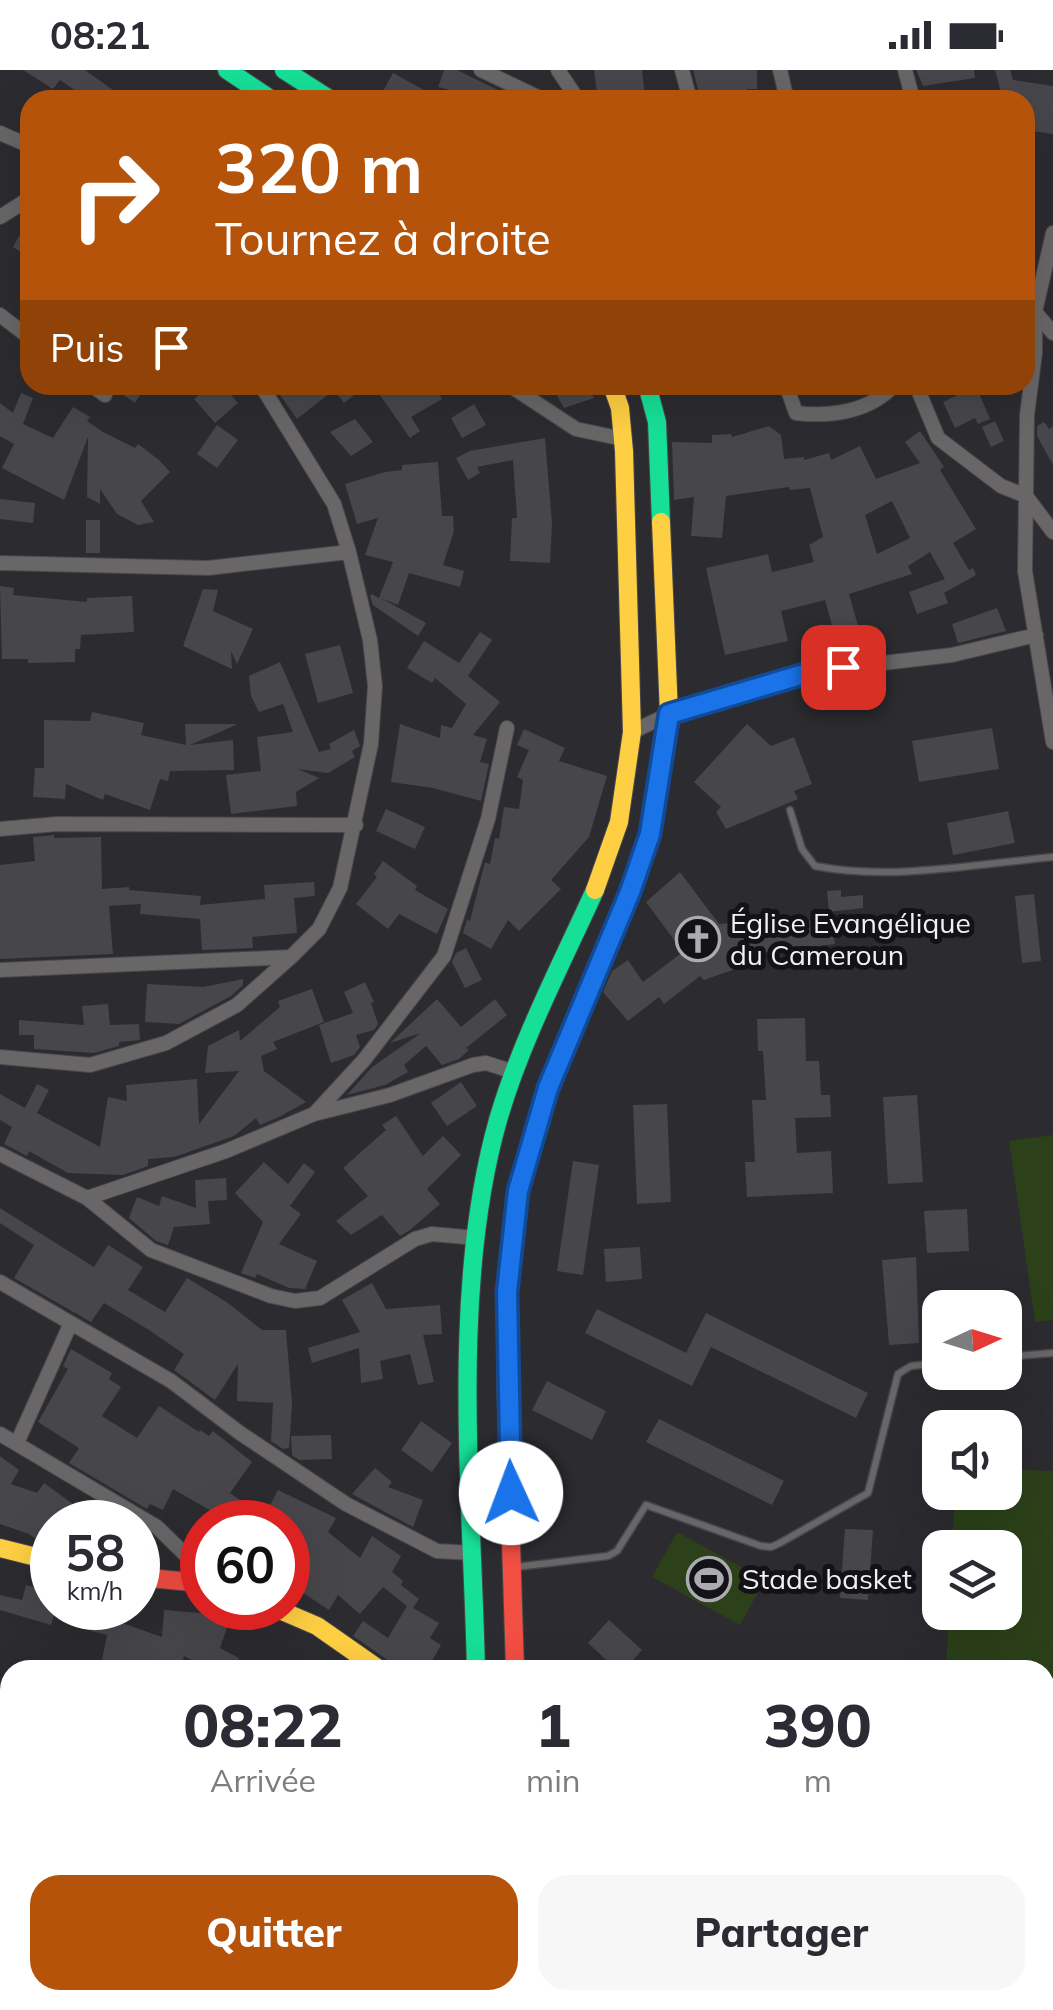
<!DOCTYPE html>
<html lang="fr">
<meta charset="utf-8">
<style>
:root{--surface:#fff;--page:#f7f7f7;--text:#2b2b33;--muted:#7c7c81;--accent:#b45309}
body{margin:0;font-family:Mulish,sans-serif;background:var(--page);color:var(--text);height:100vh;display:flex;flex-direction:column;font-size:38px;white-space:nowrap}
*{box-sizing:border-box;margin:0}
p{font-size:32px;color:var(--muted)}
.icon{flex:none;width:55px;height:55px;fill:none;stroke:currentColor;stroke-width:2;stroke-linecap:round;stroke-linejoin:round}
.map{position:relative;flex:1;overflow:hidden}
.panel{position:absolute;left:0px;top:1590px;width:1055px;height:350px;display:flex;flex-direction:column;background:var(--surface);border-radius:30px 30px 0 0;box-shadow:0 10px 40px #0002}
.panel>*{flex:none}
.top-card{position:absolute;left:20px;top:20px;width:1015px;height:305px;border-radius:30px;box-shadow:0 10px 40px #0002;background:#b45309;color:#fff;overflow:hidden}
.needle{width:65px;rotate:86deg}
.buttons{position:absolute;left:922px;top:1220px;display:grid;gap:20px}
.buttons a{display:grid;place-items:center;width:100px;height:100px;border-radius:20px;background:var(--surface);box-shadow:0 10px 40px #0002;font-size:50px}
.speed{position:absolute;left:30px;top:1430px;display:flex;gap:20px;font-size:50px;font-weight:700;text-align:center}
.speed>*{display:grid;place-content:center;width:130px;height:130px;border-radius:50%;background:var(--surface);box-shadow:0 10px 40px #0002;line-height:1}
.speed small{font-size:25px;font-weight:400}
.speed .limit{border:15px solid #d22;background:#fff;color:#111}
.pin{position:absolute;display:grid;place-items:center;width:85px;height:85px;color:#fff;margin:-42px;border-radius:20px;box-shadow:0 5px 15px #0006}
.me{position:absolute;width:110px;margin:-55px;rotate:358deg;stroke-linejoin:round;filter:drop-shadow(0 0 8px #0008)}
.turn{display:flex;align-items:center;gap:35px;height:210px;padding:0 30px;font-size:45px}
.turn .icon{width:130px;height:130px;stroke-width:2.5}
.turn b{display:block;font-size:70px;line-height:85px}
.then{display:flex;align-items:center;height:95px;padding:0 30px;background:#0003;gap:20px;font-size:38px}
.eta{display:flex;justify-content:space-evenly;align-items:center;height:170px;text-align:center}
.eta b{font-size:60px;font-weight:800;line-height:70px}
.cta{display:flex;gap:20px;margin-top:auto;padding:20px 30px}
.cta a{flex:1;height:115px;border-radius:30px;background:var(--accent);color:#fff;font-size:40px;font-weight:800;line-height:115px;text-align:center}
.cta a+a{background:var(--page);color:var(--text)}
.status{display:flex;justify-content:space-between;align-items:center;height:70px;padding:0 50px;background:var(--surface);direction:ltr}
.status svg{height:28px;fill:currentColor}
.map>svg:first-child{display:block}
.green{fill:#2c411a}
.building{fill:#47464b;fill-rule:evenodd}
.lines{fill:none;stroke-linecap:round;stroke-linejoin:round}
.lane-casing{stroke:#48474b;stroke-width:9}
.street-casing{stroke:#48474b;stroke-width:16}
.fast-casing{stroke:#48474b;stroke-width:20}
.slow-casing{stroke:#48474b;stroke-width:20}
.jam-casing{stroke:#48474b;stroke-width:20}
.lane{stroke:#686667;stroke-width:6}
.street{stroke:#686667;stroke-width:14}
.fast{stroke:#16e098;stroke-width:18}
.slow{stroke:#ffcf43;stroke-width:18}
.jam{stroke:#f24e42;stroke-width:18}
.route-casing{stroke:#114b97;stroke-width:25}
.route{stroke:#1a73e8;stroke-width:18}
.labels{text-anchor:middle;stroke-width:10;stroke-linejoin:round;paint-order:stroke}
.poi-label{font-size:28px;fill:#f1f0f7;stroke:#131217;text-anchor:start}
</style>
<div class="status"><b>08:21</b><svg viewBox="0 0 49 12"><path d="M0 12V9h3v3zM5 12V6h3v6zM10 12V3h3v9zM15 12V0h3v12zM26 1h20v11H26zM47 4h2v5h-2z"/></svg></div>
<div class="map">
<svg width="1053" height="1940" viewBox="0 0 1053 1940">
<rect width="100%" height="100%" fill="#2c2b30"/>
<path class="green" d="M1053,1065v185l-18,2 -26,-181z
M1005,1399l48,2v230h-8v-31h-99l3,-57 56,-1v-64l-53,-1 3,-54 50,-1z
M677,1462l88,48 -25,45 -88,-48z"/>
<path class="building" d="M23,0h62l42,30h-38l-29,-20 -7,9z
M444,0h13l43,21 -10,9h-35l3,-8 -20,-5z
M594,0h48l3,27 -47,3z
M693,0h64v19h-10v11l-47,-3z
M916,0h58l1,8 -52,8z
M995,0h15l3,10 40,6v48l-28,-4 3,-28 -25,-2z
M393,3l31,17 -6,10h-40z
M30,147v41l-17,-11z
M109,315h37l-11,18z
M210,315h12l16,18 -23,20 -21,-24z
M285,315h82l-23,18 -10,-13 -37,29 -19,-27z
M373,315h15l4,6 10,-6h32l8,14 -31,18 9,14 -10,7z
M551,315h36l7,13 -30,10z
M976,316l14,33 -12,5 -3,-6 -20,10 -12,-26z
M21,323l12,5 -10,26 30,14 20,-31 17,10 -3,4 16,11 32,16 3,-4 21,16 11,12 -29,29 13,21 -16,3 -21,-11 -17,-25v15l-13,-7 1,-60 -24,63 -62,-32 12,-24 -14,-8v-33l13,10z
M474,334l12,21 -24,13 -11,-20z
M355,349l18,23 -22,14 -21,-24z
M995,351l9,20 -13,6 -9,-20z
M1044,352l5,7 4,-3v39l-16,-29v-10z
M217,355l21,15 -21,28 -20,-14z
M769,356l12,9 3,24 20,-2v3l25,-7 2,7 29,-14 16,33 44,-16 -15,-21 15,-11 24,36 -4,3 36,59 -23,14 16,27 4,-2 3,7 -32,18 4,10 -31,11 -8,-22 36,-13 -15,-27 -22,14 4,8 -63,20 12,42 -24,7 -12,-43 -44,11 7,30 -63,14 -19,-87 62,-14 4,18 42,-10 -5,-17 14,-8 -13,-49 -20,2 -1,-3 -63,9 -4,42 -31,-2 3,-39 -20,3 -2,-58 40,1v-8l19,-1 1,3zM892,431l18,37 -33,16 -12,-39z
M545,368l7,85 -2,40 -40,-2 2,-43h5l-4,-58 -36,7 3,6 -12,7 -12,-22 14,-7z
M438,392l4,54h11l1,15 -11,34 21,6 -4,16 -51,-14 -11,32 -17,-7 45,25 -8,13 -45,-31 -3,-9 2,-2 7,4 14,-36 -28,-7 13,-37 -21,6 -12,-40 40,-12 17,-2v-5z
M0,429l35,4 -2,20 -33,-4z
M86,450h14v33h-14z
M0,516l14,2 -1,7 74,7v-4l45,-2 2,36 -53,3 -1,14h-5v13l-47,1v-4h-26z
M203,519l15,1 -5,21 40,18 -16,35 -6,-13 1,18 -49,-23z
M997,538l9,23 -48,12 -6,-19z
M480,562l12,8 -24,36 32,26 -27,33 14,4 -7,23 9,2 -8,37 -48,-13 -42,-6 9,-58 40,14 1,-13 11,3 14,-24 -31,-26 -3,5 -25,-15 17,-27 35,22z
M340,575l13,48 -35,10 -13,-49z
M280,592l39,90 12,-3 -2,-5 25,-14 6,16 -8,5 3,6 -27,16 -30,-4 21,9 -23,14 1,14 -66,8 -5,-39 35,-4 -4,-34 36,-5 -10,-28 -24,8 -8,-16 -2,-20z
M92,642l52,11 -3,12 45,10 -1,-21h53l-48,21 43,-5 1,30 -64,1 -2,10 -8,-2 -10,31 -45,-16 -2,6 -37,-16 -1,15 -32,-2 2,-29h9v-48l46,1z
M747,654l24,22 23,-9 18,47 -18,7 4,8 -72,30 -10,-17 5,-5 -27,-25z
M992,658l7,41 -80,13 -7,-41z
M524,659l41,19 -6,13 48,15 -18,61 -38,43 10,9 -42,42 -11,-11 -17,29 -28,-16 4,-14 3,2 15,-59 5,2 5,-26 4,1 5,-32 15,2 4,-29 -6,-3 12,-27 -12,-5z
M386,739l39,18 -10,22 -39,-18z
M1008,741l7,32 -62,12 -6,-32z
M54,765v3l47,-1 1,52 27,-2v3l72,6 -1,9 65,-6 -1,-14 50,-3 1,14 -21,2 3,35 -45,4 1,11 -51,2 -2,-31 -60,-5 1,-10 -32,2 4,48 -113,5v-94l35,-4 -2,-24z
M383,791l34,25 -2,4 33,19 -11,25 -38,-20 -11,15 -32,-25 21,-27 -3,-3z
M680,802l39,52 68,-6v6l45,-6 3,26 -99,12 5,11 -37,13 -4,-4 -36,28 -5,-7 -31,24 -25,-29 9,-21 16,-11 15,22 40,-30 -37,-50z
M841,820v7l22,-2v13l-34,4 -2,-21z
M1034,824l7,67 -19,2 -7,-67z
M466,878l16,32 -17,8 -13,-26 4,-9z
M243,909v6l-12,11 -52,28 -34,-2 2,-38 56,3z
M365,912l9,20 -3,1 7,21 -4,6 -18,5 4,12 -6,8 -23,8 -12,-38 34,-12 -9,-21z
M312,919l12,33 -51,20 4,7 -16,7 3,15 42,31 -27,15 -19,8 -4,-7 -22,18 -60,21 -26,2v7l-25,9 -55,-2 -39,-22 -2,5 -23,-12 8,-17 -12,-7v-26l25,14 12,-24 12,6 -12,23 63,34 8,-50 19,4 -1,-16 71,-6 2,45 40,-53 -34,2 3,-27 31,-16 1,11 40,-34 -2,-6z
M437,929l24,28 34,-28 12,16 -41,33 3,2 -10,9 -17,6 -16,-19 -22,19 4,7 -23,13 -38,10 25,-28 49,-34 -31,10z
M108,934l2,21 29,-1 1,16 -21,2v4l-25,7 -60,-4v-14h-15v-15l65,5 -2,-19z
M805,948l1,43h13l2,34h9l1,22 -36,1 2,35 34,-2 2,42 -86,4 -2,-35h10l-3,-62h14l-3,-49h-5l-1,-32z
M461,1012l16,24 -30,20 -16,-23z
M917,1025l6,87 -35,2 -5,-87z
M667,1034l4,98 -34,2 -4,-99z
M396,1046l27,40 20,-20 18,19 -34,34 13,15 -30,26 -10,6 -18,-21 -31,20 -15,-14 32,-25 -25,-28 43,-38 -4,-5z
M573,1091l26,4 -16,110 -26,-4z
M264,1092l24,22 16,-21 11,9 -25,34 11,8 -22,30 38,17 -12,28 -16,-1 -32,-14 -2,4 -14,-5 22,-51 -28,-29z
M226,1108l1,22 -19,1 2,23 -36,3 -6,18 -12,-4 -27,-23 8,-21 22,9 3,-10 34,12 -1,-28z
M0,1138l94,59 14,-22 35,22 -15,23 37,22 22,-34 41,25 34,27h24l6,74 -3,44 -6,1 -12,-8 2,-38 -36,-2 1,-37 -23,36 -41,-30 10,-16 -35,-24 -45,-27 -13,19 -77,-44 20,-33 -34,-22z
M967,1139l2,42 -42,2 -3,-42z
M640,1177l2,32 -36,3 -2,-33z
M916,1187l3,86 -30,2 -7,-85z
M372,1213l14,26 54,-4 2,29 -19,1 11,47 -16,3 -8,-31 -30,7 3,18 -22,4 -2,-35 -47,15 -4,-15 52,-16 -18,-32z
M597,1239l89,44 20,-40 162,80 -12,25 -145,-71 -19,39 -107,-53z
M71,1279l41,24 -3,6 12,8 -19,29 35,22 22,-32 40,26 1,-2 9,6 4,-5 39,31 -22,31 34,24 14,-27 58,28 -8,14 32,26 12,-22 29,20 -9,16 11,9 -2,4 18,14 -6,9 26,15 -9,15 11,7 -14,25h-25l-49,-34 10,-15 25,17 19,-32 -24,-19 -23,27 -22,-19 -9,15 -32,-21 10,-15 -19,-10v-42h-41l-24,-16 -5,9 -45,-26 -10,21 -13,-6 -3,5 -78,-46 10,-15 -41,-26 30,-53 -5,-3z
M547,1311l59,30 -14,29 -60,-30z
M659,1349l125,62 -12,24 -126,-63z
M421,1351l31,22 -20,29 -31,-22z
M331,1365l1,24 -33,1 -7,-5 -1,-19z
M0,1386l19,14 -8,14 26,9 7,-10 48,35 8,-12 29,16h-77v14l-7,10 -16,-12 -29,-10z
M375,1398l17,14 -4,5 35,13 -10,27 -61,-33z
M845,1459l28,1 -5,70 -28,-2z
M26,1515l26,7v16h4l-5,17 -51,-15v-15l22,5z
M98,1539l26,7 -2,7 40,14 2,-27 48,4 18,5 -10,29 19,10 -6,12h-23l-26,-14 -3,10 -7,-2 -2,6h-72l7,-35 -16,-4z
M609,1550l33,30 -18,20h-7l-29,-27z"/>
<g class="lines">
<defs>
<path id="lane" d="M790,740l12,39 13,17c77,15 161,-2 238,-9
M1005,1287l48,-4
M516,1497l92,-11 9,-5 29,-46 115,41 10,1 9,-4 88,-50 30,-119 13,-8 29,-3"/>
<path id="street" d="M481,0l63,30
M558,0l20,30
M682,0l8,30
M780,0l7,30
M905,0l8,30
M0,63l30,13
M0,147l30,-19
M1053,163l-18,79v41l-8,62 -2,156 28,171
M1025,239l10,3 18,21
M0,245l30,23
M91,315l14,10
M509,315l67,44 47,10
M786,315l10,28c34,4 74,-1 98,-28
M916,315l22,53 63,48 25,10 27,36
M0,493l208,5 141,-16
M632,662l37,-18 145,-43 138,-16 84,-20
M0,759l57,-5 299,1
M0,900l291,-13
M0,987l90,8 76,-22 71,-38 54,-48 28,-28 21,-41 31,-144 4,-58 -5,-46 -21,-88 -15,-48 -73,-119
M316,1042l48,-52 80,-104 44,-137 19,-91
M0,1084l87,44 64,52 120,46 24,5 25,-3 95,-59 17,-5 44,4
M87,1128l139,-47 88,-37 76,-19 83,-30 13,-2 28,9
M0,1212l171,99 69,52 106,71 91,47 35,2
M0,1364l157,93 45,44
M17,1373l53,-118
M0,1719l10,3
M1045,1732l8,-3
M397,1930l7,10
M831,1940l1,-10"/>
<path id="fast" d="M227,0l45,30
M284,0l47,30
M647,315l10,37 4,100
M476,1600c-4,-175 -26,-381 22,-550 23,-79 63,-155 97,-230
M606,1930l5,10"/>
<path id="slow" d="M595,820l24,-68 13,-90 -8,-281 -4,-43 -8,-23
M541,1042l89,-220 19,-58 20,-120 -8,-192
M0,1478l52,13
M275,1538l42,18 63,44
M649,1930l5,10"/>
<path id="jam" d="M138,1507l64,6
M515,1600l-9,-287 1,-91 11,-101 23,-79"/>
</defs>
<use href="#lane" class="lane-casing"/>
<use href="#street" class="street-casing"/>
<use href="#fast" class="fast-casing"/>
<use href="#slow" class="slow-casing"/>
<use href="#jam" class="jam-casing"/>
<use href="#lane" class="lane"/>
<use href="#street" class="street"/>
<use href="#fast" class="fast"/>
<use href="#slow" class="slow"/>
<use href="#jam" class="jam"/>
</g>
<g class="lines">
<defs>
<path id="route" d="M511,1423l-4,-201 11,-101 30,-103 82,-196 20,-58 19,-120 145,-43 29,-4"/>
</defs>
<use href="#route" class="route-casing"/>
<use href="#route" class="route"/>
</g>
<defs>
<symbol id="church-ring" viewBox="-11 -11 22 22"><circle r="9.5" fill="#131217" stroke="#acabb1" stroke-width="1.5"/><path d="M-1.2-6h2.4v3.5h3.3v2.4h-3.3V6h-2.4V-.1h-3.3v-2.4h3.3Z" fill="#acabb1"/></symbol>
<symbol id="stadium-ring" viewBox="-11 -11 22 22"><circle r="9.5" fill="#131217" stroke="#acabb1" stroke-width="1.5"/><path d="M0-5a6.5 5 0 1 0 0 10a6.5 5 0 1 0 0-10ZM-3.5-1.8h7v3.6h-7Z" fill="#acabb1"/></symbol>
</defs>
<g fill-rule="evenodd">
<use href="#church-ring" x="673" y="844" width="50" height="50"/>
<use href="#stadium-ring" x="684" y="1484" width="50" height="50"/>
</g>
<g class="labels">
<g class="poi-label">
<text x="730" y="863">Église Evangélique<tspan x="730" dy="32">du Cameroun</tspan></text>
<text x="742" y="1519">Stade basket</text>
</g>
</g>
</svg>
<div class="buttons">
<a><svg class="needle" viewBox="-14 -14 28 28"><path d="M0-13l5 13h-10z" fill="#e53935"/><path d="M0 13l5-13h-10z" fill="#7c7c81"/></svg></a>
<a><svg class="icon" aria-label="sound" viewBox="0 0 24 24"><path d="M4 9h4l5-4v14l-5-4H4zM17 9q2 3 0 6"/></svg></a>
<a><svg class="icon" aria-label="layers" viewBox="0 0 24 24"><path d="M12 4l9 5-9 5-9-5zM3 14l9 5 9-5"/></svg></a>
</div>
<div class="speed"><div>58<small>km/h</small></div><div class="limit">60</div></div>
<div class="pin" style="left:843px;top:597px;background:#d93025"><svg class="icon" aria-label="arrive" viewBox="0 0 24 24"><path d="M6 21V4h12l-3 4 3 4H6"/></svg></div>
<svg class="me" style="left:511px;top:1423px" viewBox="-20 -20 40 40"><circle r="19" fill="#fff"/><path d="M0-13L10 11 0 6-10 11z" fill="#1a73e8"/></svg>
<div class="top-card">
<div class="turn"><svg class="icon" aria-label="right" viewBox="0 0 24 24"><path d="M7 20v-9h11M14 6l5 5-5 5"/></svg><div><b>320 m</b>Tournez à droite</div></div>
<div class="then">Puis<svg class="icon" aria-label="arrive" viewBox="0 0 24 24"><path d="M6 21V4h12l-3 4 3 4H6"/></svg></div>
</div>
<section class="panel">
<div class="eta">
<div><b>08:22</b><p>Arrivée</p></div>
<div><b>1</b><p>min</p></div>
<div><b>390</b><p>m</p></div>
</div>
<div class="cta"><a>Quitter</a><a>Partager</a></div>
</section>
</div>
